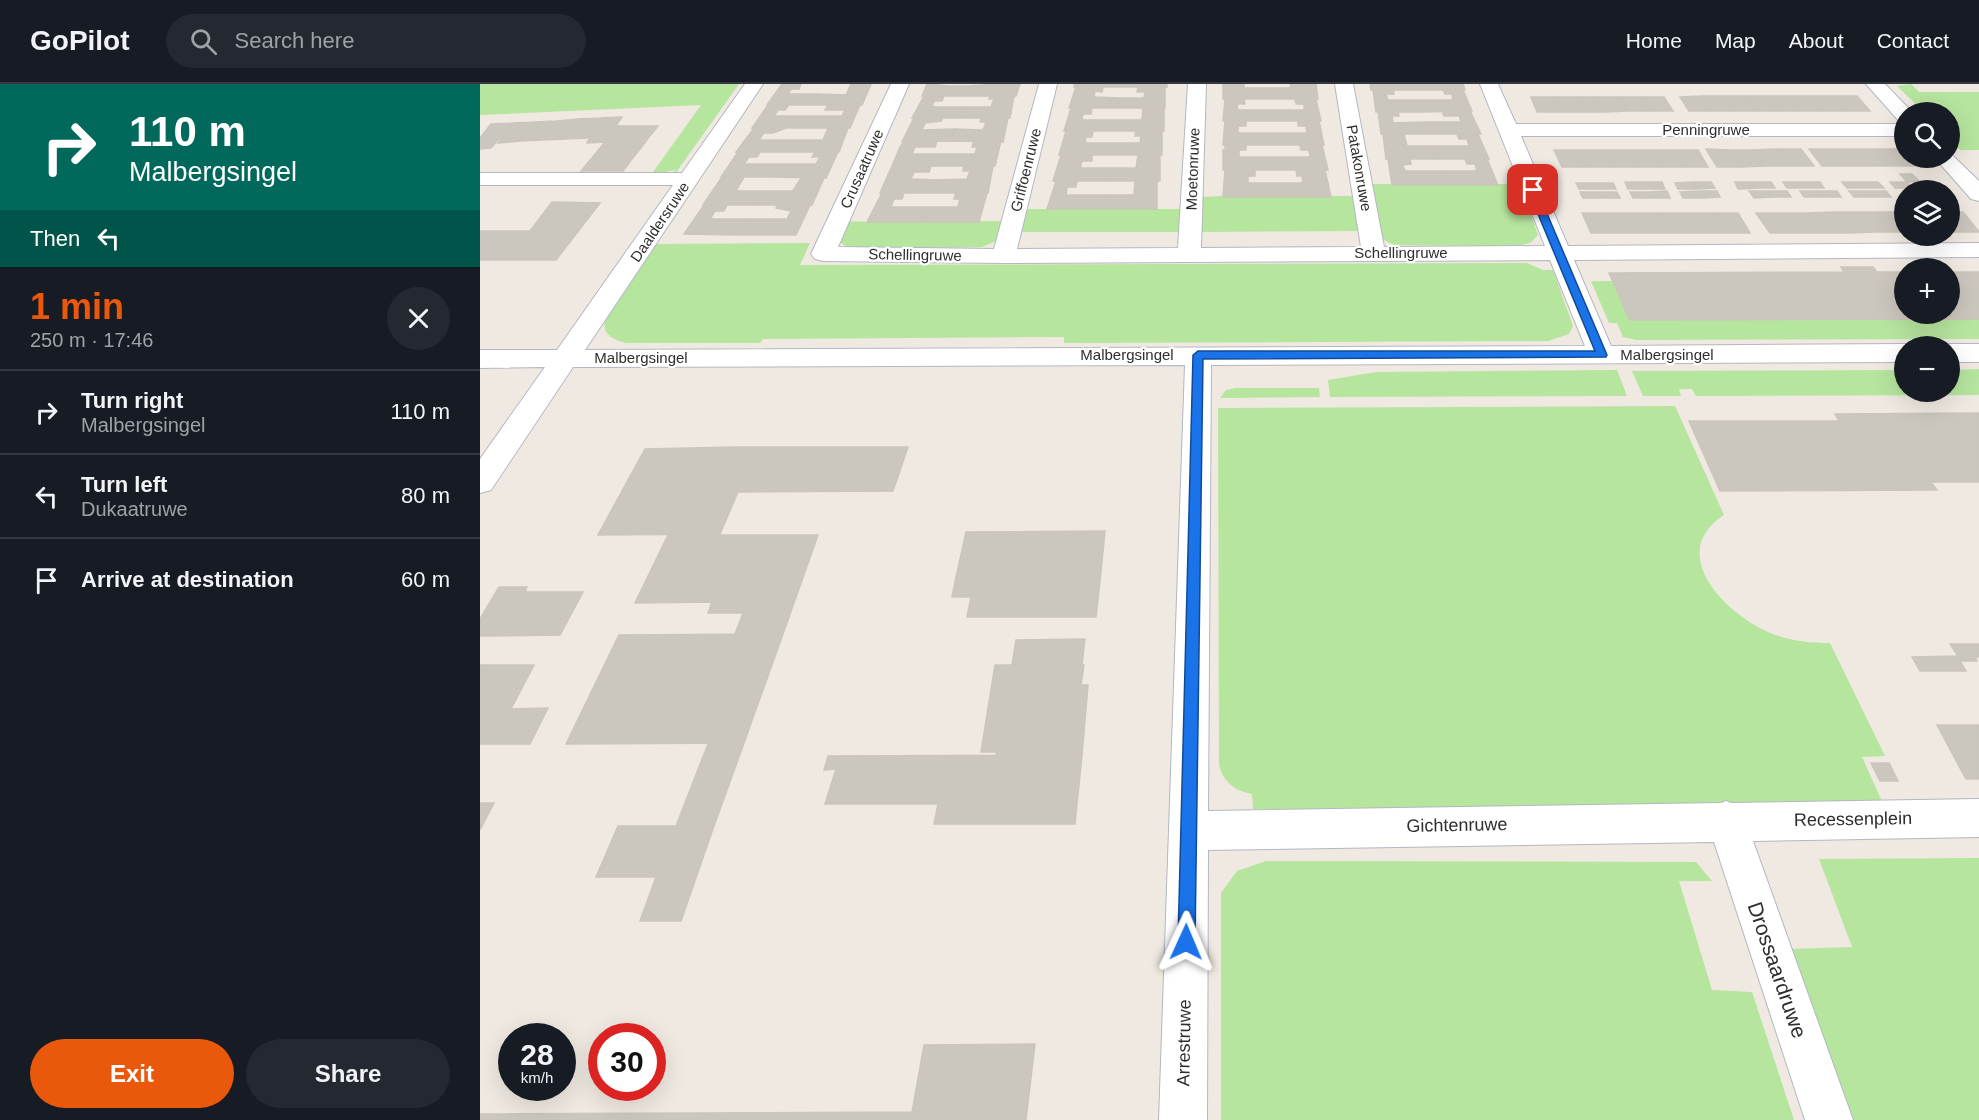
<!DOCTYPE html>
<meta charset="utf-8">
<style>
:root{--surface:#171b24;--page:#242831;--text:#f1f3f6;--muted:#9ea1a6;--line:#363941;--accent:#ea580c}
body{margin:0;font-family:Arial,sans-serif;background:var(--page);color:var(--text);height:100vh;display:flex;flex-direction:column;font-size:22px;white-space:nowrap}
*{box-sizing:border-box;margin:0}
p{font-size:20px;color:var(--muted)}
.icon{flex:none;width:33px;height:33px;fill:none;stroke:currentColor;stroke-width:2;stroke-linecap:round;stroke-linejoin:round}
.map{position:relative;flex:1;overflow:hidden}
.panel{display:flex;flex-direction:column;background:var(--surface);width:480px}
.panel>*{flex:none}
.banner{background:#00695c;color:#fff;overflow:hidden}
.fabs{position:absolute;left:1414px;top:18px;display:grid;gap:12px}
.fabs a{display:grid;place-items:center;width:66px;height:66px;border-radius:50%;background:var(--surface);box-shadow:0 6px 24px #0002;font-size:30px}
.speed{position:absolute;left:18px;top:939px;display:flex;gap:12px;font-size:30px;font-weight:700;text-align:center}
.speed>*{display:grid;place-content:center;width:78px;height:78px;border-radius:50%;background:var(--surface);box-shadow:0 6px 24px #0002;line-height:1}
.speed small{font-size:15px;font-weight:400}
.speed .limit{border:9px solid #d22;background:#fff;color:#111}
.pin{position:absolute;display:grid;place-items:center;width:51px;height:51px;color:#fff;margin:-26px;border-radius:12px;box-shadow:0 3px 9px #0006}
.me{position:absolute;width:66px;margin:-33px;rotate:1deg;stroke-linejoin:round;filter:drop-shadow(0 0 4px #0008)}
.turn{display:flex;align-items:center;gap:21px;height:126px;padding:0 30px;font-size:27px}
.turn .icon{width:78px;height:78px;stroke-width:2.5}
.turn b{display:block;font-size:42px;line-height:51px}
.then{display:flex;align-items:center;height:57px;padding:0 30px;background:#0003;gap:12px;font-size:22px}
.round{display:grid;place-items:center;flex:none;width:63px;height:63px;border-radius:32px;background:var(--page)}
.head{display:flex;align-items:center;justify-content:space-between;height:102px;padding:0 30px}
h1{font-size:36px;font-weight:700;line-height:45px;color:var(--accent)}
.button{display:flex;gap:12px;margin-top:auto;padding:12px 30px}
.button a{flex:1;height:69px;border-radius:36px;background:var(--accent);color:#fff;font-size:24px;font-weight:700;line-height:69px;text-align:center}
.button a+a{background:var(--page);color:var(--text)}
ul{padding:0;list-style:none}
li{display:flex;align-items:center;gap:18px;height:84px;padding:0 30px;border-top:2px solid var(--line)}
li div{flex:1}
li b{display:block;font-size:22px}
li em{font-style:normal}
header{display:flex;align-items:center;gap:36px;box-sizing:border-box;height:84px;padding:0 30px;background:var(--surface);border-bottom:2px solid var(--line)}
header strong{font-size:28px}
nav{display:flex;gap:33px;margin-inline-start:auto;font-size:21px}
.search{width:420px;height:54px;background:var(--page);display:flex;align-items:center;gap:15px;box-sizing:border-box;padding:0 21px;border-radius:33px;color:var(--muted);font-size:22px}
main{display:flex;flex:1;min-height:0}
.map>svg:first-child{display:block}
.green{fill:#b6e59e}
.building{fill:#cbc7bf;stroke:#cbc5ba;stroke-width:1.5}
.lines{fill:none;stroke-linecap:round;stroke-linejoin:round}
.minor-casing{stroke:#b4b7c1;stroke-width:2}
.minor{fill:#fff;fill-rule:evenodd}
.route{fill:#1a73e8;stroke:#114b97;stroke-width:1.5}
.labels{text-anchor:middle;stroke-width:4.5;stroke-linejoin:round;paint-order:stroke}
.far-street-label{font-size:15px;fill:#2e2e2e;stroke:#fff}
.street-label{font-size:18px;fill:#2e2e2e;stroke:#fff}
.near-street-label{font-size:21px;fill:#2e2e2e;stroke:#fff}
</style>
<header>
<strong>GoPilot</strong>
<div class="search"><svg class="icon" aria-label="search" viewBox="0 0 24 24"><circle cx="10" cy="10" r="6"/><path d="M15 15l6 6"/></svg>Search here</div>
<nav><a>Home</a><a>Map</a><a>About</a><a>Contact</a></nav>
</header>
<main>
<section class="panel">
<div class="banner">
<div class="turn"><svg class="icon" aria-label="right" viewBox="0 0 24 24"><path d="M7 20v-9h11M14 6l5 5-5 5"/></svg><div><b>110 m</b>Malbergsingel</div></div>
<div class="then">Then<svg class="icon" aria-label="left" viewBox="0 0 24 24"><path d="M17 20v-9H6M10 6l-5 5 5 5"/></svg></div>
</div>
<div class="head"><div><h1>1 min</h1><p>250 m · 17:46</p></div><a class="round"><svg class="icon" aria-label="close" viewBox="0 0 24 24"><path d="M6 6l12 12M18 6L6 18"/></svg></a></div>
<ul>
<li><svg class="icon" aria-label="right" viewBox="0 0 24 24"><path d="M7 20v-9h11M14 6l5 5-5 5"/></svg><div><b>Turn right</b><p>Malbergsingel</p></div><em>110 m</em></li>
<li><svg class="icon" aria-label="left" viewBox="0 0 24 24"><path d="M17 20v-9H6M10 6l-5 5 5 5"/></svg><div><b>Turn left</b><p>Dukaatruwe</p></div><em>80 m</em></li>
<li><svg class="icon" aria-label="arrive" viewBox="0 0 24 24"><path d="M6 21V4h12l-3 4 3 4H6"/></svg><div><b>Arrive at destination</b></div><em>60 m</em></li>
</ul>
<div class="button"><a>Exit</a><a>Share</a></div>
</section>
<div class="map">
<svg width="1499" height="1036" viewBox="0 0 1499 1036">
<rect width="100%" height="100%" fill="#efe9e1"/>
<path class="green" d="M0,0h259l-64,90h-2l2,-4 -24,5 50,-70 -221,10z
M1431,0l8,8h60v58h-19l-10,-11v-27h-26l-27,-26z
M891,100h149l18,51 -8,8 -15,3 -121,-1 -12,-6z
M743,112h131l6,35 -159,1 1,-35z
M547,125h155l-1,23h-160z
M366,137l22,1 136,-1 -8,20 -14,6 -127,2 -10,-3 -6,-5z
M330,159l-10,22 727,-2 16,7h10l20,56 -4,8 -21,7 -484,2v-6h-14l-287,2 -3,4h-134c-14,-3 -26,-10 -20,-26l49,-73z
M1111,197h22l17,39 349,-1v20l-343,1 -13,-3 -6,-14h-8z
M1499,285v26l-283,1 -4,-7h-13l2,7h-38l-11,-25 273,-1v22h45v-22z
M1137,286l10,26 -297,1 -2,-17 48,-8z
M756,304h83l1,9 -100,1 6,-8z
M1195,322l49,109c-56,36 -4,93 38,114 21,11 44,14 68,14l55,113 -23,1 22,49 -631,3 -1,-15c-17,-3 -30,-13 -33,-30l-1,-356z
M1499,774v262h-127l-63,-171 63,-2 -33,-88z
M786,777l430,1 16,19h-33l33,109 40,2 42,128h-573v-227l16,-22z"/>
<path class="building" d="M302,0h19l-2,5h-8l-3,5h31l-7,11h-45z
M371,0h20l-9,21h-50l7,-11 27,1z
M447,0l21,2h22l-4,10h-44z
M518,0h22l-4,12h-50l4,-10z
M594,0h46v3h-46z
M640,0h47v3h-47z
M743,0h21v4h25v11h-46z
M810,0h26l2,15h-49v-11h22z
M890,0h45l2,6h-46z
M935,0h48l2,6h-48z
M596,3h27l-1,5 -7,-1 -1,6 24,1 -2,10h-47z
M658,3h27v21h-49l2,-10h26l1,-6h-8z
M893,6h20l1,4h-8l2,6h30l3,12h-45z
M963,6h20l9,21 -51,1 -3,-12h35l-1,-6h-7z
M444,12h20l-2,5h-8l-2,6h30l-4,11h-46z
M510,12h24l-4,22h-52l4,-11h29l3,-8h-5z
M1222,12h22l11,15h-23z
M1222,12l10,15h-23l-9,-14z
M1244,12h22l11,15h-22z
M1266,12h22l12,15h-23z
M1288,12h22l12,15h-22z
M1310,12h22l13,15h-23z
M1332,12h22l13,15h-22z
M1354,12h23l13,15h-23z
M1051,13h22l7,15h-23z
M1073,13h22l8,15h-23z
M1095,13h22l8,15h-22z
M1117,13h23l8,14 -23,1z
M1140,13h22l9,14h-23z
M1162,13h22l9,14h-22z
M745,15h19l1,5h-8l1,6h32v11h-47z
M815,15h21l5,22h-51v-11h34v-6h-8z
M288,21h21l-4,5h-7l-4,6h38l-7,12h-53z
M348,21h32l-10,23h-45l7,-12h30l3,-6h-20z
M591,24h21l-1,6h-8l-1,6h31l-2,11h-47z
M663,24h21v23h-53l2,-11h29z
M898,27h20l1,5h-7l1,7 32,-1 4,12h-48z
M962,27h28l11,23h-52l-4,-12h36l-2,-6h-15z
M142,33l-17,25 -18,1 14,-25z
M121,34l-13,20 -22,1 13,-20z
M434,34h29l-2,3 -16,2 -3,7 33,-1 -4,12 -49,1z
M501,34h27l-5,24 -52,-1 4,-12 28,1 3,-8h-6z
M99,35l-13,20 -23,1 14,-19z
M77,37l-14,19 -22,1 14,-19z
M745,37h21v5h-8v7h34v12h-49z
M818,37h21l5,24h-52v-12h35l-1,-7h-8z
M55,38l-14,19 -23,2 15,-20z
M33,39l-22,25 -11,1v-11l11,-14z
M137,42h41l-9,11h-40z
M274,44h32l-13,5h-9l-5,7h35l-7,12h-51z
M348,44h20l-9,24h-52l7,-12h29z
M586,47h27l-1,6h-6l-1,6h27l-2,12h-51z
M656,47h26v24h-52l2,-12h28l1,-7h-6z
M903,50h21l3,12h26l4,13h-51z
M977,50h21l11,25h-52l-4,-13h36l-2,-7h-8z
M129,53h40l-8,11h-41z
M457,57l-2,6h-20l-3,7h34l-5,12h-49l8,-19 4,-5z
M494,57h27l-6,25h-54l5,-12h29l2,-7h-5z
M745,61h21v5h-7v7h35l1,13h-52v-20h2z
M820,61h22l6,25h-53l-1,-13h36l-1,-7h-8z
M120,64h41l-9,11h-41z
M1226,65l23,1 12,17h-24z
M1297,65l13,17h-25l-11,-16z
M1297,65h24l13,17h-24z
M1329,65h24l14,17h-25z
M1353,65h24l14,17h-24z
M1377,65h24l15,17h-25z
M1401,65h24v9h7l8,8h-24z
M1074,66h24l8,17h-24z
M1098,66h24l9,17h-25z
M1122,66h24l9,17h-24z
M1146,66h24l9,17h-24z
M1170,66h24l10,17h-25z
M1194,66h24l10,17h-24z
M1249,66h25l11,16 -24,1z
M258,68h22l-3,5h-8l-5,7h36l-8,13h-51z
M335,68h23l-12,26 -54,-1 8,-13h36l4,-7h-8z
M581,71h31v6h-10l-2,7h28l-2,13h-53z
M658,71h22v26h-54l2,-13h28z
M111,75h41l-9,12h-42z
M908,75h22l1,5 -8,1 2,6h35l4,14h-52z
M985,75h22l11,26h-54l-4,-14h37l-2,-7h-8z
M412,82h39l-2,6h-15l-3,7 26,1 -5,13h-52z
M484,82h29l-5,27h-56l5,-13 30,-1 3,-8h-7z
M745,86h30v6h-7v7h28l1,14h-54z
M816,86h29l6,27h-54l-1,-14h27l-1,-7h-5z
M1420,90h12l8,8h-13z
M242,93h22l-8,14h27l-8,14h-52z
M321,94h23l-12,27h-57l8,-14h30z
M576,97h21l-1,6h-9l-1,8h39l-2,14h-56z
M655,97h22v28h-54l2,-14h29z
M1145,98h19l3,7h-19z
M1164,98h18l3,7h-18z
M1213,98h18l4,6 -18,1z
M1213,98l4,7h-19l-3,-6z
M1255,98h17l5,6 -19,1z
M1272,98h19l4,6h-18z
M1303,98h18l5,6h-19z
M1321,98h19l4,6h-18z
M1362,98h18l6,6h-19z
M1380,98h18l6,6h-18z
M1410,98h17l6,6h-18z
M1096,99h18l3,6h-18z
M1114,99h19l3,6h-19z
M1187,107l3,7h-19l-3,-6z
M1219,107l4,7h-20l-3,-6z
M1219,107h18l3,6 -17,1z
M1269,107h19l4,6 -18,1z
M1288,107h19l4,6h-19z
M1320,107h17l5,6h-18z
M1337,107h20l4,6h-19z
M1369,107h19l5,6h-19z
M1388,107h18l5,6h-18z
M1100,108h20l3,6h-20z
M1120,108h17l3,6h-17z
M1150,108h18l3,6h-18z
M402,109h22l-2,6h-8l-3,8h36l-5,15h-55z
M476,109h31l-8,29h-57l5,-15h31l2,-8h-6z
M72,118l48,1 -44,57h-76v-29h50z
M224,121h23l-3,6h-9l-5,8h37l-9,16 -54,-1z
M298,121h32l-14,30h-58l9,-16h40l4,-8 -15,-3z
M1354,128l15,21h-27l-14,-20z
M1354,128h26l15,20 -26,1z
M1380,128h25l17,20h-27z
M1405,128h20v20h-3z
M1470,128h13l16,20h-25l-4,-5z
M1102,129h26l10,20h-27z
M1128,129h26l10,20h-26z
M1154,129h26l11,20h-27z
M1180,129h26l11,20h-26z
M1206,129h26l12,20h-27z
M1232,129h26l12,20h-26z
M1276,129h26l14,20h-26z
M1302,129h26l14,20h-26z
M1361,183h32l4,5h28v42h45v-42h29v47l-349,1 -21,-47 235,-1z
M1499,329v69h-48l6,8 -217,1 -31,-70h150l-4,-7z
M255,363h173l-15,44 -155,1 -18,42 -122,1 47,-86z
M486,448l139,-1 -5,50 -145,1z
M188,451h150l-35,99h-48l8,-21h-35l4,-11 -77,1z
M620,497l-4,36h-129l4,-20h-19l3,-15z
M19,503h28l-2,5h58l-23,43 -80,1v-17z
M303,550l-39,109 -178,1 53,-109z
M605,555l-3,26h-70l4,-25z
M1470,560h29v13h-4l2,4h-16z
M1477,572l9,15h-46l-8,-14z
M0,581h54l-23,44 37,-1 -18,36h-50z
M515,581h89l-3,20h7l-6,70h-86l1,-3h-16z
M1457,641h42v54h-13z
M264,659l-30,83h-38l32,-82z
M602,671l-7,69h-141l4,-20h-113l11,-35 -12,1 4,-14z
M1391,679h18l9,18h-18z
M0,719h14l-14,27z
M138,742h96l-33,95h-41l16,-44h-60z
M555,960l-9,76h-546v-6l432,-2 12,-67z"/>
<g class="lines">
<defs>
<path id="minor" d="M265,0h18l-178,266 1000,-4 -35,-86 -546,3 -181,-2 -8,-2 -4,-5 80,-170h18l-71,163 156,2 45,-165h18l-40,165 161,-1 10,-164h18l-5,164 160,-1 -26,-163h18l31,163 161,-1 -65,-162h18l18,40h389v12h-384l47,110 411,-3v14l-405,3 37,86 294,-2 8,2h-8v16l-694,3 -3,446 513,-8 5,-2 5,2 248,-4v38l-226,4 100,279h-48l-91,-278 -506,8 -1,270h-48l26,-755 -612,2 -82,123 -11,3v-34l65,-92 -65,1v-18h77l116,-165h-193v-12h202z
M1386,0h19l27,28h-7v10l-7,-2z
M1470,69l29,28v20l-8,-2 -36,-41h15z
M1470,260h29v18h-29v-16h-8z"/>
</defs>
<use href="#minor" class="minor-casing"/>
<use href="#minor" class="minor"/>
</g>
<path class="route" d="M1050,104l7,2 70,165 -1,2 -403,2 -8,583 -2,6 -7,3 -6,-3 -2,-6 15,-587 5,-4h397l-67,-161z"/>
<g class="labels">
<g class="far-street-label">
<text x="1226" y="51">Penningruwe</text>
<text transform="translate(879 84) rotate(80)" y="5">Patakonruwe</text>
<text transform="translate(382 85) rotate(-66)" y="5">Crusaatruwe</text>
<text transform="translate(713 85) rotate(-88)" y="5">Moetonruwe</text>
<text transform="translate(546 86) rotate(-76)" y="5">Griffoenruwe</text>
<text transform="translate(180 138) rotate(-56)" y="5">Daaldersruwe</text>
<text x="921" y="174">Schellingruwe</text>
<text transform="translate(435 171) rotate(1)" y="5">Schellingruwe</text>
<text x="647" y="276">Malbergsingel</text>
<text x="1187" y="276">Malbergsingel</text>
<text x="161" y="279">Malbergsingel</text>
</g>
<g class="street-label">
<text transform="translate(1373 735) rotate(-1)" y="6">Recessenplein</text>
<text transform="translate(977 741) rotate(-1)" y="6">Gichtenruwe</text>
<text transform="translate(704 959) rotate(-89)" y="6">Arrestruwe</text>
</g>
<g class="near-street-label">
<text transform="translate(1297 886) rotate(71)" y="7">Drossaardruwe</text>
</g>
</g>
</svg>
<div class="fabs">
<a><svg class="icon" aria-label="search" viewBox="0 0 24 24"><circle cx="10" cy="10" r="6"/><path d="M15 15l6 6"/></svg></a>
<a><svg class="icon" aria-label="layers" viewBox="0 0 24 24"><path d="M12 4l9 5-9 5-9-5zM3 14l9 5 9-5"/></svg></a>
<a>+</a>
<a>−</a>
</div>
<div class="speed"><div>28<small>km/h</small></div><div class="limit">30</div></div>
<div class="pin" style="left:1053px;top:106px;background:#d93025"><svg class="icon" aria-label="arrive" viewBox="0 0 24 24"><path d="M6 21V4h12l-3 4 3 4H6"/></svg></div>
<svg class="me" style="left:706px;top:858px" viewBox="-20 -20 40 40"><path d="M0-17L14 15 0 8-14 15z" fill="#1a73e8" stroke="#fff" stroke-width="4"/></svg>
</div>
</main>
